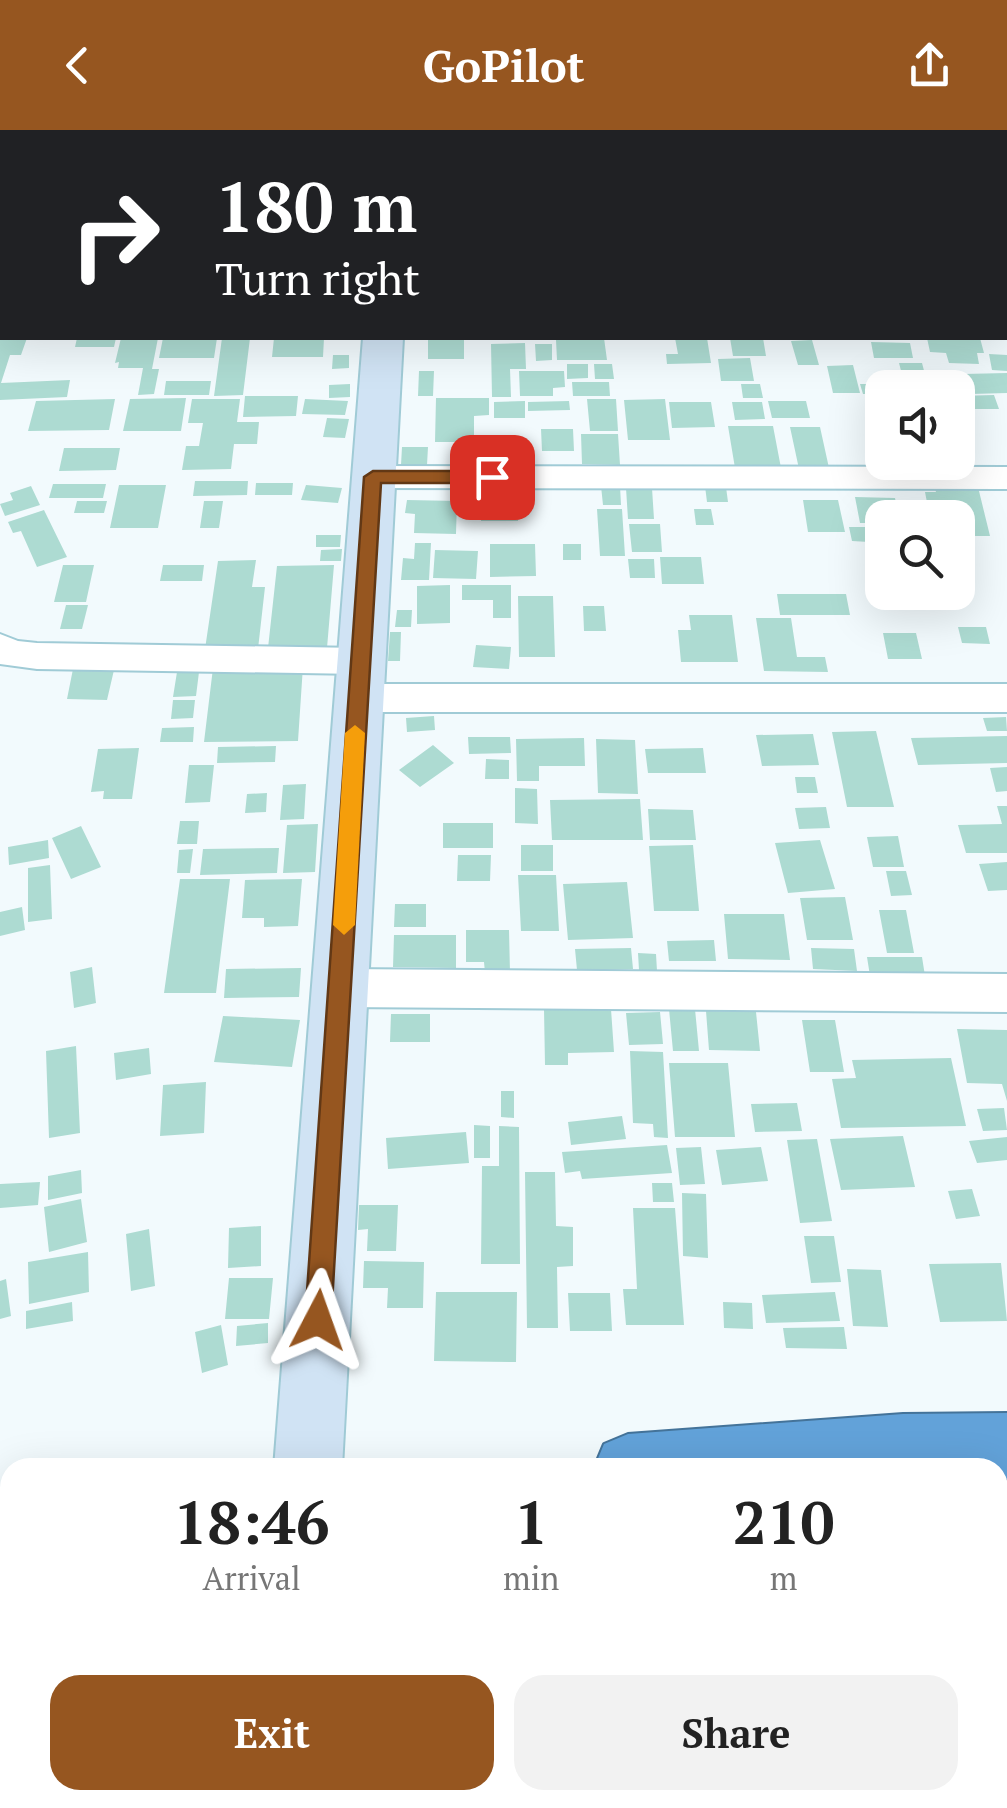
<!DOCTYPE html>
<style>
:root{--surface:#fff;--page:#f2f2f2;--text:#222;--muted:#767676;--accent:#965620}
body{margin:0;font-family:"PT Serif",serif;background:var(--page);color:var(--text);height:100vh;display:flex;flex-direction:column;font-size:38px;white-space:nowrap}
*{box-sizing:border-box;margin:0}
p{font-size:32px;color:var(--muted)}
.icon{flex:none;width:55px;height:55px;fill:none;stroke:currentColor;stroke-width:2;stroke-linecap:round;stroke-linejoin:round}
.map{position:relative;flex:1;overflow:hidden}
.details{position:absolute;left:0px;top:1328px;width:1008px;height:352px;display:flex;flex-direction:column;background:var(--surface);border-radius:30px 30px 0 0;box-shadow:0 10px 40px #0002}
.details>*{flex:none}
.top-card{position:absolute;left:0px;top:0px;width:1008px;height:210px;box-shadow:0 10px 40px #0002;background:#202124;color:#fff;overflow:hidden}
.tools{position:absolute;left:865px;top:240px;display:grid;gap:20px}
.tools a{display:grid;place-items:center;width:110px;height:110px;border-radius:20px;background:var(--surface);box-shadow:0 10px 40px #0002;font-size:50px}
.pin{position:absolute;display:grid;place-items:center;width:85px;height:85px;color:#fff;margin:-42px;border-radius:20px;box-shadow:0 5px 15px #0006}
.me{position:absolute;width:110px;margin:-55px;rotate:4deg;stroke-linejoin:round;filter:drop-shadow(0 0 8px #0008)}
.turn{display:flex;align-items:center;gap:35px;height:210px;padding:0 50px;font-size:45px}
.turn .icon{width:130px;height:130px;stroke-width:2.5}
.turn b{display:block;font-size:70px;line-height:85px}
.eta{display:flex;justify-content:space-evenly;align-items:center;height:170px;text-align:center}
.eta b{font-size:60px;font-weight:700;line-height:70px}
.cta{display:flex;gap:20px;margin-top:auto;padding:20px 50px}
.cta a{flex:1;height:115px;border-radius:30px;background:var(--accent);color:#fff;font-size:40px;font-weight:700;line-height:115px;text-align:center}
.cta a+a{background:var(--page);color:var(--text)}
header{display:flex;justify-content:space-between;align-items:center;height:130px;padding:0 50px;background:var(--accent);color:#fff;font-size:45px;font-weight:700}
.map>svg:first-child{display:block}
.building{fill:#addbd2}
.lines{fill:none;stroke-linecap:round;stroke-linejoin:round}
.street-casing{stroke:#a0cbd6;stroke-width:4}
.secondary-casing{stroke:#a0cbd6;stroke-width:4}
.highway-casing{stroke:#447399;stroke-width:4}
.street{fill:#fff;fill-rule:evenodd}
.secondary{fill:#d0e3f4;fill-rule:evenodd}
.highway{fill:#62a2d9;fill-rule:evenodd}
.route{fill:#965620;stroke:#623815;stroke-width:2.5}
.slow{fill:#f59e0b}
</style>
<header><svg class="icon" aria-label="back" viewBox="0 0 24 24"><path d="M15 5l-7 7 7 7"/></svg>GoPilot<svg class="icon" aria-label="share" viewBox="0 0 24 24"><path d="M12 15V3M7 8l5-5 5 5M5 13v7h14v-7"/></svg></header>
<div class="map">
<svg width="1007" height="1678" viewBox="0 0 1007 1678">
<rect width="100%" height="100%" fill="#f2fafd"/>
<path class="building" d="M0,208h27l-6,17h-11l-9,28 69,-3 -3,17 -67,3z
M77,208h39l-2,9h-39z
M121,208h37l-6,31h7l-5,25 -16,1 5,-27h-25l1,-6 -4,1z
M163,208h54l-3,20h-55z
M222,208h28l-7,57 -29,1z
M274,208h50l-1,19h-51z
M428,208h36v21h-36z
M584,208h20l3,22h-50l-1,-20z
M675,208h32l4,25 -44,1 -1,-10h12z
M730,208h33l3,18h-33z
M927,208h53l4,15h-7l2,11 -30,-1 -3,-10 -16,-1z
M812,210l7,25h-21l-7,-24z
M871,212l39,1 3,15h-39z
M525,213l1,26h-16l1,28h-19l-1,-53z
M535,214h17v16l-16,1z
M989,224l18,1v16l-15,-1z
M333,225h16v13l-17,1z
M750,228l4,23h-33l-3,-22z
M899,233h23l6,23h-23z
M567,234h21v14l-21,1z
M594,234h18l2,15h-19z
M853,235l7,28h-27l-6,-27z
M419,241h15l-1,25h-15z
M519,241h45l1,16 -12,1v8h-33z
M1007,243v20l-37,1 -6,-20z
M166,251h45l-2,14h-45z
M572,252h37l1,14h-37z
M350,254v13l-21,1v-13z
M741,254h19l3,14h-20z
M860,254h22v10h-19z
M994,265l5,14h-41v-13z
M245,266h53l-2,20 -53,1z
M186,268l-5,33h-58l7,-32z
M436,268h53v17l-15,1v26h-39z
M867,268h15v23h-10z
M115,269l-6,31 -81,1 8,-30z
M192,269h48l-3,23h22l-2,22h-23l-3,25 -49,1 4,-24h13l4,-23h-15z
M305,269l43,2 -3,14 -43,-1z
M587,269h29l2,32h-28z
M665,269l5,41h-42l-4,-40z
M525,271v17h-31v-16z
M569,271l1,9 -42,1v-9z
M768,271h38l4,17h-38z
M669,272h42l4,25 -43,1z
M732,272h30l3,17 -30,1z
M327,288l22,1 -4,19 -22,-1z
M728,296h45l8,42h-46z
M790,297h30l9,41 -30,1z
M865,298h17v33h-8z
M541,299h32l1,22h-32z
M581,304h37l2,31 -38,-1z
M402,317h26l-1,18h-26z
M64,318h56l-4,22 -57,1z
M195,351h53l-1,14 -54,1z
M256,353h37l-1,12h-37z
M53,354h53l-3,14h-54z
M119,355h47l-8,43h-48z
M306,355l36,3 -4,15 -37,-3z
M31,356l9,19 -35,11 -5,-12 13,-4 -3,-7z
M601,356h19l1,19h-18z
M705,356l21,1 2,15h-21z
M934,356l44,1 12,49h-32v-18h-28l-5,-26h11z
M626,358h26l2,31h-26z
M855,367l40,1 4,20h-17v5h-22z
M481,369h37v22h-37z
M407,370l50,1 -1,33 -42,-1 1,-19 -10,-1z
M803,370h35l7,32h-37z
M77,371h30l-3,12h-30z
M204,371h19l-4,27h-19z
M597,379h25l3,47h-25z
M694,379h17l3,16h-18z
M44,380l23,47 -30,10 -16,-36 -8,2 -5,-11z
M629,394h31l2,28h-30z
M849,397h17l3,15 -17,-1z
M316,405h25l-1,12h-24z
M415,413h16l-2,37h-28l2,-22 11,1z
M490,414h45l1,32 -46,1z
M563,414h18v16h-18z
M342,419l-1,12h-21l1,-11z
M435,420l43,1 -2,28 -43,-1z
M660,427h41l3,27h-42z
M628,429h26l1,19h-25z
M256,430l-4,27h13l-7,62h-53l13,-88z
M63,435h31l-8,37h-32z
M163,435h41l-2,16h-42z
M334,435l-7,83h-59l9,-82z
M958,448h7l6,24h-61l-2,-10h50z
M450,455v38l-33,1v-38z
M462,455h49v33h-18v-18h-31z
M777,464h69l4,21h-70z
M518,466h35l2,61h-36z
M66,475h22l-6,24h-22z
M583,476h21l2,25h-22z
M397,480h15l-1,17h-16z
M689,485h43l6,47h-57l-3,-32h13z
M756,488h35l6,39h28l3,15 -64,-1z
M958,497h28l4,17 -28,-1z
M390,502h11l-1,29h-12z
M883,503h33l6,26h-34z
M476,515l35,2 -2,22 -36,-2z
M303,536l-5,75 -94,1 9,-74z
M73,539l41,1 -7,30 -40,-1z
M177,542h22l-3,24 -23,1z
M173,570h22l-2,18 -22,1z
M434,586l1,14 -28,2 -1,-14z
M1006,587l1,14h-20l-4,-13z
M194,597l-1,15h-33l2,-14z
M876,601l18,76h-47l-15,-75z
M813,604l6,31 -57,1 -6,-31z
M1007,606v27l-89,2 -7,-27z
M468,607h42l1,16 -42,1z
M584,608l1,28h-46v15h-22l-1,-42z
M596,609l39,1 3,54 -40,-1z
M433,615l21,18 -34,24 -21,-17z
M276,616l-1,16 -58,1 1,-16z
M139,618l-7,51h-29l1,-8 -13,1 7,-43z
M703,618l3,25h-58l-3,-24z
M486,629l23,1v19h-24z
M189,635h25l-4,37 -25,1z
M1007,637v24l-11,1 -6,-24z
M795,647h20l3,16h-21z
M306,654l-2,35 -24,1 3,-35z
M515,658l22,1 1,35 -23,-1z
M267,663l-1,19 -21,1 2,-19z
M640,669l3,41h-91l-2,-40z
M997,676h10v47h-41l-8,-28 44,-1z
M826,677l4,21 -31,1 -4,-21z
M648,679l45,1 3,30h-46z
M180,691h19l-2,23h-20z
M443,693h50v25h-50z
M318,694l-3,48 -32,1 4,-48z
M81,696l20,41 -30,12 -19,-41z
M898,706l6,31h-31l-6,-30z
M48,710l1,18 -40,7 -1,-18z
M820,710l15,49 -47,4 -13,-50z
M521,715h32v26h-32z
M693,715l6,66h-45l-5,-65z
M279,718l-2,25 -77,2 3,-26z
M193,719l-3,24h-13l2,-23z
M458,725h33l-1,26h-33z
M1007,732v28l-19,1 -9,-27z
M50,735l2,54 -24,3v-54z
M886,741h20l6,24 -21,1z
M518,745h38l3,56h-38z
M180,749h50l-14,114h-52z
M302,749l-4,47 -34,1v-9h-22l3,-38z
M627,752l6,56 -65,2 -5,-56z
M845,767l8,43h-46l-7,-42z
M395,774h31v23h-32z
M22,777l3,23 -25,6v-24z
M879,780h27l8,43h-27z
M724,784h60l6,46 -62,-1z
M466,800h43l1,43h-25l-1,-11h-18z
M394,805h62v33l-63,-1z
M714,810l2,21h-47l-2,-20z
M631,818l2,21 -56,1 -2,-21z
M811,818l43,1 3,22 -44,-2z
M638,823l18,1 1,17 -18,-1z
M867,827h55l3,19h-55z
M92,837l4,36 -22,5 -4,-36z
M301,838l-2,29 -75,1 2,-29z
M544,879h67l3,43 -46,1v12h-23z
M669,879h26l4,42h-26z
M706,881l50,1 4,39 -51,-1z
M660,882l3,32 -34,1 -3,-32z
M391,884h39v28h-40z
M223,886l77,4 -8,47 -78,-5z
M802,890h33l9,52h-34z
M957,899l50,1v71l-5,-17 -35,-1z
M76,916l4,87 -31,5 -3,-87z
M149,918l2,26 -35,6 -2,-27z
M630,921l33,1 5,86 -14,-1 -1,-13 -20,-1z
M951,928l15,68 -125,2 -9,-49 24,-1 -4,-18z
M669,933h59l7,74h-60z
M206,952l-2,51 -44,3 3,-51z
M501,961h13v27l-13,-1z
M797,973l5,28 -47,1 -4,-28z
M1004,978l3,22 -24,1 -6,-22z
M622,986l4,23 -55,6 -3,-23z
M474,995l16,1v32h-16z
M499,996l20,1 1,137h-39l1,-98h17z
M466,1002l3,31 -81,6 -2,-31z
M903,1006l12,51 -74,3 -11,-51z
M1007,1007v23l-30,3 -8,-22z
M817,1009l15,82 -32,2 -13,-83z
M667,1015l5,28 -90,6 -2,-8 -15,2 -3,-21z
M701,1017l4,37 -25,1 -4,-37z
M761,1017l7,34 -46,4 -6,-35z
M81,1040l1,23 -34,7v-24z
M525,1042h30l1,54 17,1v39l-16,1 1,61h-31z
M40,1052l-2,23 -38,3v-24z
M652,1053h20l2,19h-21z
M972,1059l8,27 -24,3 -8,-28z
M682,1063l24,1 2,64 -25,-2z
M81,1069l6,43 -38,10 -5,-45z
M359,1075h39l-2,46h-29l1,-22 -10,1z
M633,1078h42l9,117h-58l-3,-36h14z
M261,1096v40l-33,2 1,-40z
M149,1099l6,57 -24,5 -5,-57z
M804,1106h30l7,46 -30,1z
M88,1122l1,40 -60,12 -1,-42z
M364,1131l60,1 -1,46h-36l1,-20h-25z
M1001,1133l6,58 -67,1 -11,-58z
M847,1139l34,1 7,57 -35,-1z
M229,1148h44l-4,41h-44z
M6,1149l5,37 -11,3v-38z
M436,1162h81l-1,70 -82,-1z
M835,1162l5,29 -74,2 -4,-28z
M568,1163h42l2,38h-42z
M72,1172l1,19 -47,8v-18z
M723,1172l29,1 1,26 -29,-1z
M268,1193v20l-32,3 1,-20z
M221,1195l7,40 -26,8 -7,-41z
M844,1197l3,22 -61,-1 -3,-20z
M10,1635l3,43h-13v-41z
M23,1670h36l-1,8h-35z
M76,1670h62v8h-63z
M153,1670h50l-1,8h-49z
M338,1670h28v8h-28z"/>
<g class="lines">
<defs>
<path id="street" d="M955,0h26l1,2h-26z
M0,39h2v16h-2z
M1005,95h2v22l-2,-1z
M1005,167h2v18h-2z
M0,181h2v18h-2z
M373,336l634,1v22l-634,-1 -12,-3 -4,-8 4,-8z
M0,504l18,7 19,2 323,5 13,3 5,10 -5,10 -13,3 -323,-5 -37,-5z
M357,554h650v28h-650l-13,-4 -6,-10 6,-10z
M341,839l666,5v38l-666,-5 -15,-6 -6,-13 6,-13z"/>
<path id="secondary" d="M378,0h34v2h-34z
M363,208h40l-61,1130h-68z
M247,1670h76l-1,8h-76z"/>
<path id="highway" d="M1007,1283v66l-9,1v-12h-404l10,-24 24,-10 275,-20z
M1007,1374v70l-9,1v-69z
M10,1375v70l-10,1v-70z
M10,1471v72l-10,2v-72z"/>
</defs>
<use href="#street" class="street-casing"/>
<use href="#secondary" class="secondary-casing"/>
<use href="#highway" class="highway-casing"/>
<use href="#street" class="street"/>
<use href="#secondary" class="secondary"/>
<use href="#highway" class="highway"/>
</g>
<path class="route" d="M373,341h119l9,6 -9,6h-111l-50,837 -3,9 -10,4 -9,-4 -4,-9 59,-843z"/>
<path class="slow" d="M355,595l10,8 -10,192 -11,10 -11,-10 12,-192z"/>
</svg>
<div class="tools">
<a><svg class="icon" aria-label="sound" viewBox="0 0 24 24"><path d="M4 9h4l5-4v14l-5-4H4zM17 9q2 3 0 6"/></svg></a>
<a><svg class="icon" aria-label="search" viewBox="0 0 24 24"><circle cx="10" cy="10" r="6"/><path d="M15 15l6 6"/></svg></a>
</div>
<div class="pin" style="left:492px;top:347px;background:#d93025"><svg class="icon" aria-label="arrive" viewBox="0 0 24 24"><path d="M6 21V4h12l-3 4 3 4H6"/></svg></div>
<svg class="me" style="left:318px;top:1190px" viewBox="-20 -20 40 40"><path d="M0-17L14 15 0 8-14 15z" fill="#965620" stroke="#fff" stroke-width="4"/></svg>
<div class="top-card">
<div class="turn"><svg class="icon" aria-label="right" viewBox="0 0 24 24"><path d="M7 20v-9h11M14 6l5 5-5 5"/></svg><div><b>180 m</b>Turn right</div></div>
</div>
<section class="details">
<div class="eta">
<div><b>18:46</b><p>Arrival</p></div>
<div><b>1</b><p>min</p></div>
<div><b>210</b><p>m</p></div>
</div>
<div class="cta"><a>Exit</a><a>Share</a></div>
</section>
</div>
